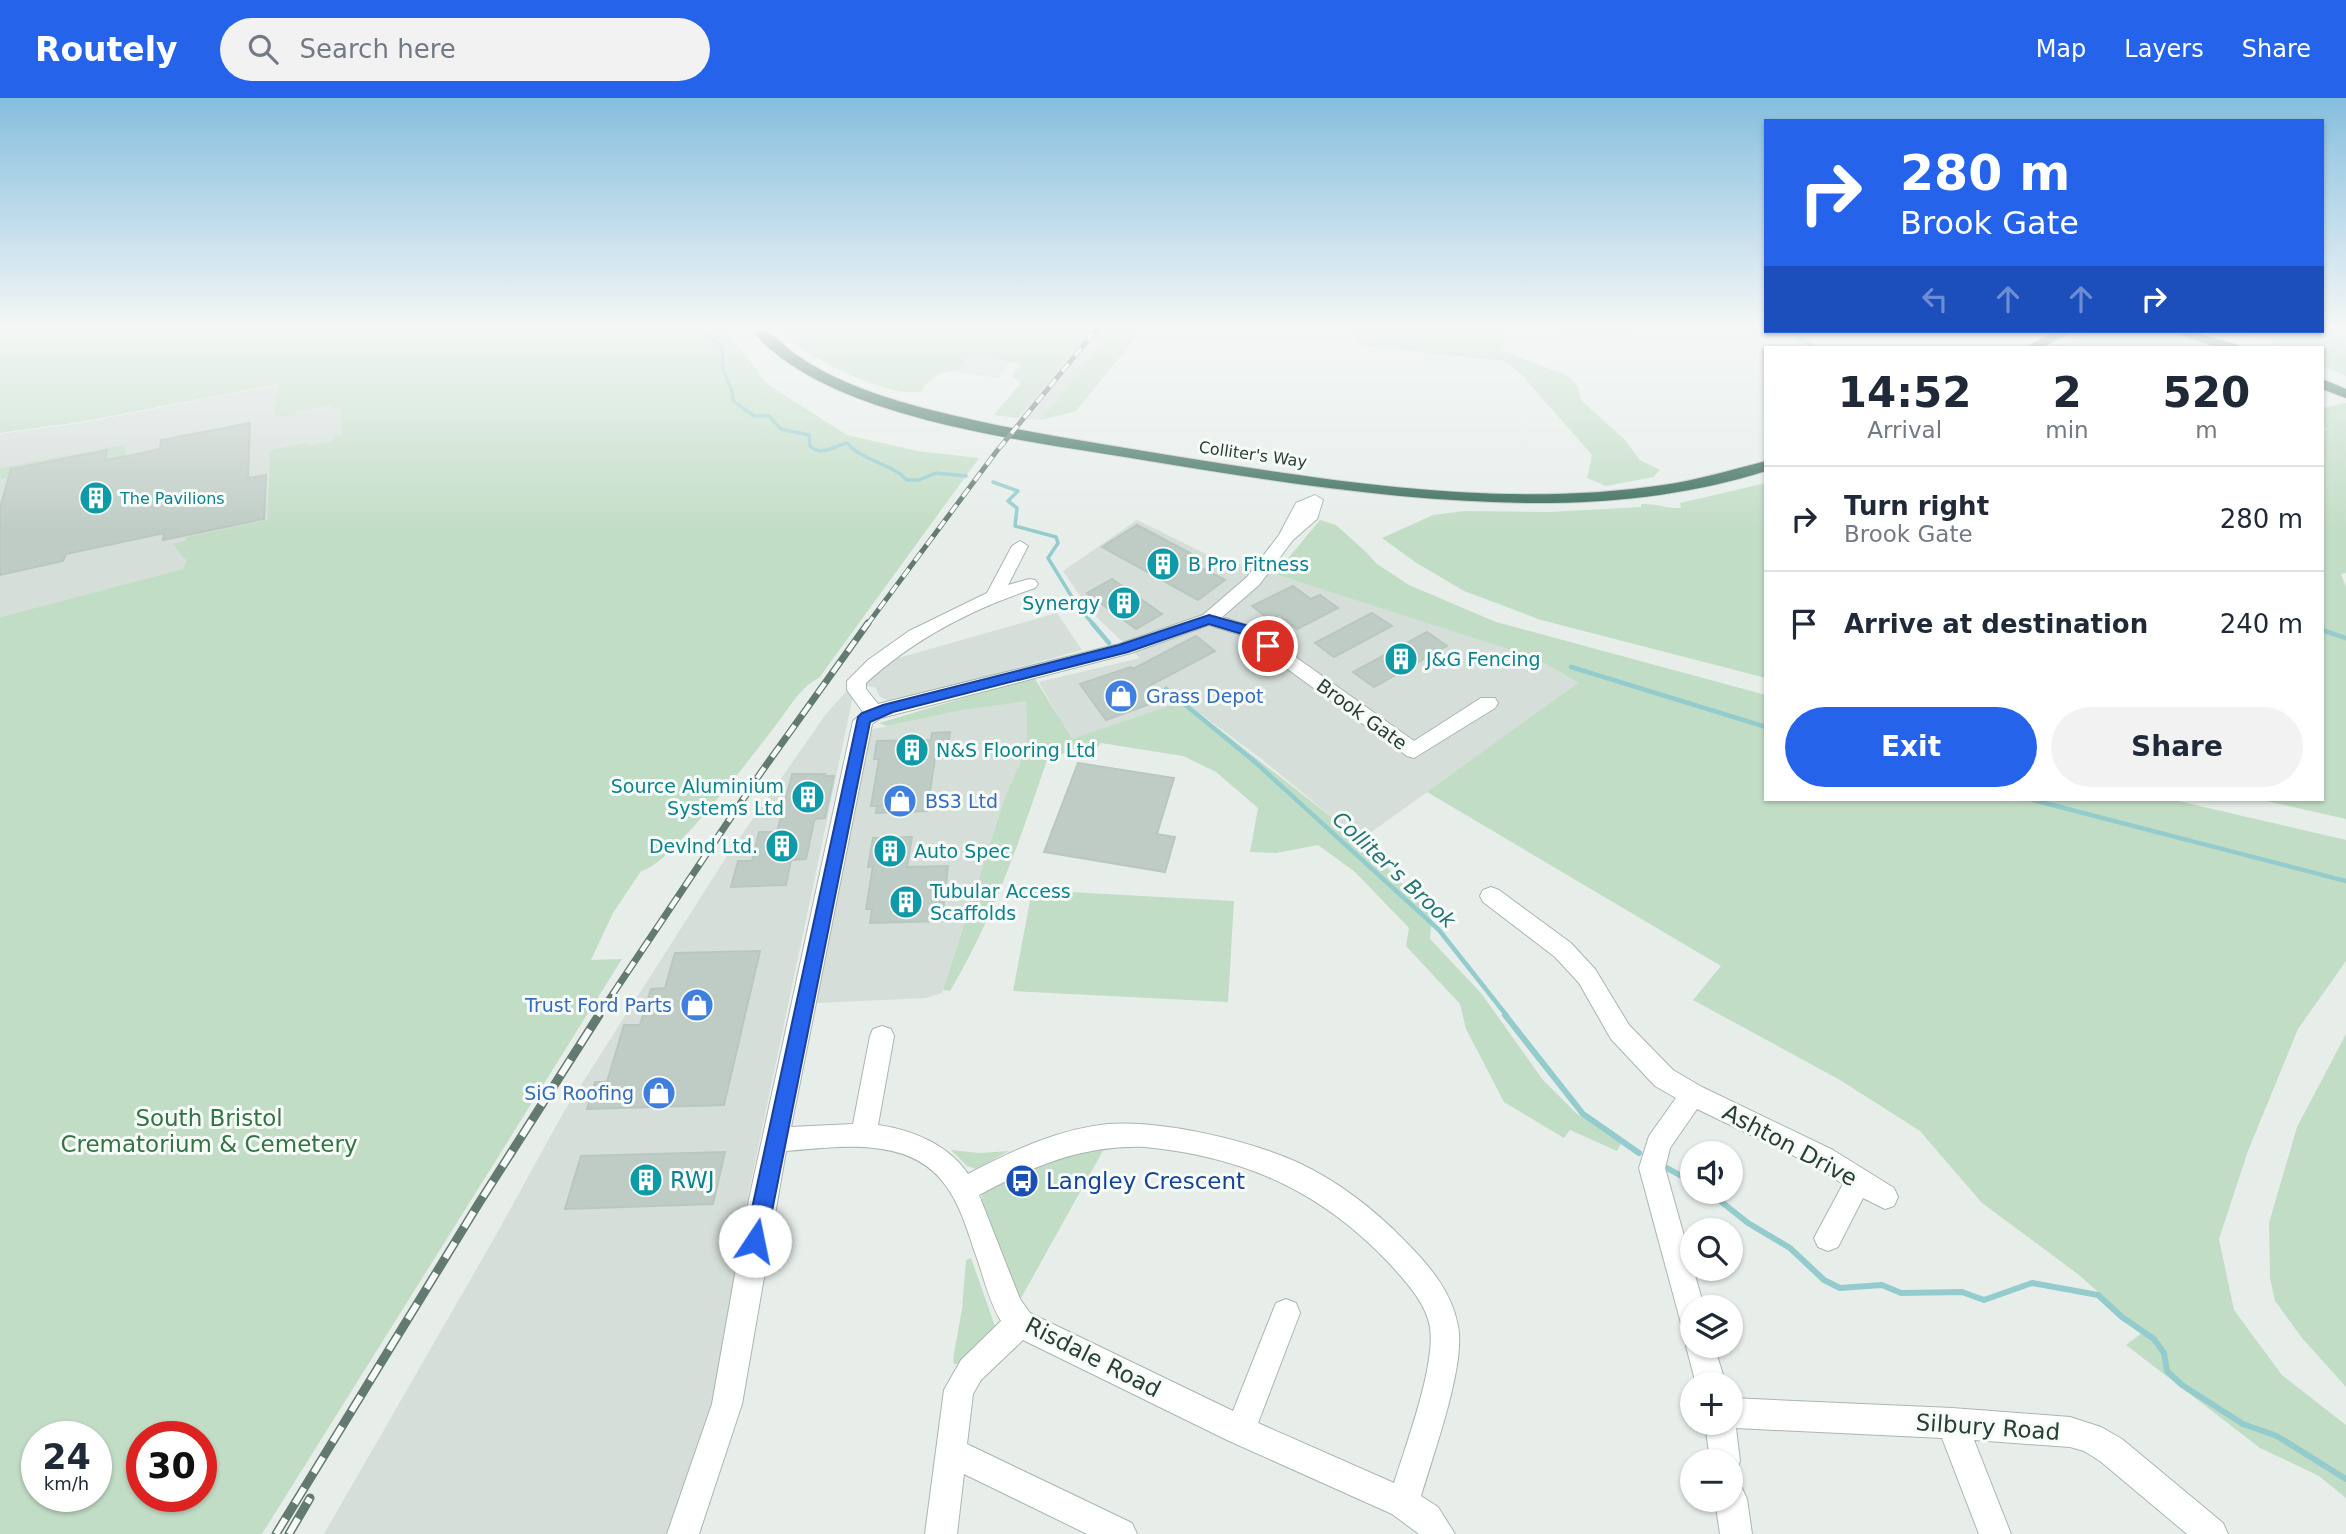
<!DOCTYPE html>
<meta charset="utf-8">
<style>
:root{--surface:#fff;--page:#f2f2f3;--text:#1f2937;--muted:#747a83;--line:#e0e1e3;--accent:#2563eb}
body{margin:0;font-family:"DejaVu Sans",sans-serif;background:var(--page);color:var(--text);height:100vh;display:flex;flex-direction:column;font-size:26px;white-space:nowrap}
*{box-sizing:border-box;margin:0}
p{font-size:23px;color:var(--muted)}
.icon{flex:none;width:38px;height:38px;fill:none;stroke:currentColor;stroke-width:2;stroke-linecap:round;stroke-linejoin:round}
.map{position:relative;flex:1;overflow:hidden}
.side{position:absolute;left:1764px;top:248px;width:560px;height:455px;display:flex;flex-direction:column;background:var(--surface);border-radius:0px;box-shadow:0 2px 5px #0004}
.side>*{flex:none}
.hud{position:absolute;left:1764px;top:21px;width:560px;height:214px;border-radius:0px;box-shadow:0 2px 5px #0004;background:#2563eb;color:#fff;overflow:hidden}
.buttons{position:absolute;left:1680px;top:1043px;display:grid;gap:14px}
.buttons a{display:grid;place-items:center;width:63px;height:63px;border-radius:50%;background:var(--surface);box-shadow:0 2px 5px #0004;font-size:35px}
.speed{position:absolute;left:21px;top:1323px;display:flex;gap:14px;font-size:35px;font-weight:700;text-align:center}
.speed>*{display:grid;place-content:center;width:91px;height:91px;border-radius:50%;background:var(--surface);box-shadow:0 2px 5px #0004;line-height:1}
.speed small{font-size:18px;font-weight:400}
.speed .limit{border:10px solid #d22;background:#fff;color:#111}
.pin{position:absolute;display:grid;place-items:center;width:60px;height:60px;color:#fff;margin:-30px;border:4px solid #fff;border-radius:50%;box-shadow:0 2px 7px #0007}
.me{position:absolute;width:77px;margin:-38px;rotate:11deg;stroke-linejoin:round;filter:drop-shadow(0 0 5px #0008)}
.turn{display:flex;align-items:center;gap:24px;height:147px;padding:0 21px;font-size:32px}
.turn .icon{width:91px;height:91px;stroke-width:2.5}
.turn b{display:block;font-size:49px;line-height:60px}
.lanes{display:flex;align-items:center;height:66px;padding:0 21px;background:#0003;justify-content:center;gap:35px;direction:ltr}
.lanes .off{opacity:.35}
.eta{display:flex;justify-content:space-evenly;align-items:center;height:119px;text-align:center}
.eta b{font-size:42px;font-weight:800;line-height:49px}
.cta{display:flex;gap:14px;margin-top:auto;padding:14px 21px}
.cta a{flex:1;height:80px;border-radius:42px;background:var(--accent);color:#fff;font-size:28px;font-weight:800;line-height:80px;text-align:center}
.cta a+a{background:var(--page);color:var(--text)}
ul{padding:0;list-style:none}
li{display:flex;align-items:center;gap:21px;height:105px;padding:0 21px;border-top:2px solid var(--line)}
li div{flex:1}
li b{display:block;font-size:26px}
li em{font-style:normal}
header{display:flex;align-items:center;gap:42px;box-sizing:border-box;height:98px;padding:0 35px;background:var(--accent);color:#fff}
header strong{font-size:33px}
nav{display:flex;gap:38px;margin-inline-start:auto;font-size:24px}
.search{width:490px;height:63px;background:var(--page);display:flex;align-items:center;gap:18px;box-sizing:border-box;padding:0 24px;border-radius:38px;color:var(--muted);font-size:26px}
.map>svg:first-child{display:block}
.built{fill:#d5ded9}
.green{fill:#c2ddc6;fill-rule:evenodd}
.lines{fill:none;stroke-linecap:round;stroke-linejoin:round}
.stream-far2{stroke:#94ccce;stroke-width:3.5}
.stream-far1{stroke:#94ccce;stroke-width:4.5}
.stream{stroke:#94ccce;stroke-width:6}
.building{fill:#bfccc5;stroke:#b9c7c0;stroke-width:2}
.minor-casing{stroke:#aab6b0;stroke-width:2}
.highway-casing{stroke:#c3c9c6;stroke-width:2}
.minor{fill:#fff;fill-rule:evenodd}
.highway{fill:#356958;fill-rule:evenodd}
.rail-far2-casing{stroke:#627a70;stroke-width:5}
.rail-far1-casing{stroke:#627a70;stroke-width:7}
.rail-casing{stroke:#627a70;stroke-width:9}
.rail-far2{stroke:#f7fbf8;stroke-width:3.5;stroke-dasharray:10;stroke-linecap:butt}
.rail-far1{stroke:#f7fbf8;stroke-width:4.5;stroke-dasharray:13;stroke-linecap:butt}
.rail{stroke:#f7fbf8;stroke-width:6;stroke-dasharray:18;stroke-linecap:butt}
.route{fill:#2563eb;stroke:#184099;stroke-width:2}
.labels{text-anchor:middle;stroke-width:6;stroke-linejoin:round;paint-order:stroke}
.far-street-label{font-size:16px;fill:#273f35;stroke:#f7fbf8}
.far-culture-label{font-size:16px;fill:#0d838f;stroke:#f7fbf8;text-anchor:start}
.culture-label{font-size:19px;fill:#0d838f;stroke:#f7fbf8;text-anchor:start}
.shop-label{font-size:19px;fill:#366cbe;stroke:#f7fbf8;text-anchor:start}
.street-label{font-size:19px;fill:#273f35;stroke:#f7fbf8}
.water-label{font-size:21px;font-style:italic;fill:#257477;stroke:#f7fbf8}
.near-park-label{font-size:23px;fill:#347344;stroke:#f7fbf8}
.near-street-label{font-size:23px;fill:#273f35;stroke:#f7fbf8}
.near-culture-label{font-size:23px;fill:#0d838f;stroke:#f7fbf8;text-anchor:start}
.near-transit-label{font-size:23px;fill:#164399;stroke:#f7fbf8;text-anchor:start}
</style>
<header>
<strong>Routely</strong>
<div class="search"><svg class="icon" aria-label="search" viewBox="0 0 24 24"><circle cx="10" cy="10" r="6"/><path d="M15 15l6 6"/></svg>Search here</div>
<nav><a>Map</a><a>Layers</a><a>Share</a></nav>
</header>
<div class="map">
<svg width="2346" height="1436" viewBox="0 0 2346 1436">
<rect width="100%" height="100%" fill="#e7eeea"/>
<path class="built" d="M1093,231h20l-72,91 -24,-2z
M970,256l41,7 -14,17 -42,-7z
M373,268l10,99 5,24 -54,26 -143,29 -8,25 -183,48v-183l81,-11z
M1137,422l71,35 90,26 239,77 42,26 -219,156 -101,-83 -76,-56 -112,39 -32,-58 101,-24 -49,-46 -28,-41z
M1057,515l25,37 -190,52 -12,-5 -5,-10 -12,-2 14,-21z
M847,593l6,5 -112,533 -23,175 -48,130h-346l172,-299 66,-120 165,-259 99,-142z
M1026,602l1,47 -22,50 -63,196 -16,5 -109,5 -4,-7 56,-266 94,-20z"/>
<path class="green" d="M0,231h722l23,25 22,30 80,51 70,16 62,7 -160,220c-18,8 -31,32 -43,47 -21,27 -107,142 -135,146l-28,42 -22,47 31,-1 -360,575h-262v-917l183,-48 4,-11h-4l-10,-14 12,-3 2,-4 81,-17 2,-70 37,-7 1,3 25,-5 1,-4 8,-2 -1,-27 -8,1v-5l-36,7 -1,4 -19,1 -3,-2 4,-30 -198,38 -80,11zM37,1339h59v59h-59zM142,1339h59v59h-59z
M776,231h317l-76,89 -23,-3 27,-32 -9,-7 9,-12 -51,-10 -15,17c-12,-2 -30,11 -34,21 -40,4 -117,-36 -145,-63z
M1113,231h30l-67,82 -35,9z
M1353,231h281l2,10 -133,-9v21l65,25 10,11 3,13 44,40 15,20 20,10 -7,7 -47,9 -19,-8 5,-23 -70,-80 -18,-14 -147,-16z
M2322,231h14l10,16v31l-24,-11v-17h-41l-43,-17z
M2094,233h74l58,17h-173l12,-7z
M2346,305v170l-5,1 5,13v232l-84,-19h60v-369l6,-1 -6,-4v-18z
M124,347l2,11 -22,11 3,-17 -95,19 -3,8 -9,2v-11z
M1766,385v195l-225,-58 -77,-29 -49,-29 -33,-24 51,-23 31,-4 84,1 93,-5v-3c17,-1 25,5 40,4l-1,-5z
M1320,422l16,5 29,26 12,13 32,21 87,37 270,73v105h408l172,40v121l-48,68 -50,122 -29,88 15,71 48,65 64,50v73l-27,-22 -59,-28 -134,-103 17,-13 -64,-57 -97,-72 -62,-72 -80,-51 -147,-80 28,-34 -294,-174 151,-109 -42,-25 -261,-84z
M1034,579l38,62 111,-38 184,144 65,72 -2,22 51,54 62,87 33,33 45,31 -4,7 -47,-21 -6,8 -60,-36 -38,-73 -6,-25 -54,-58 3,-18 -54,-56 -37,-27 -42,8 -26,-1 8,-44 -42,-36 -33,-16 -82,-13 -5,6h-22l-27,11c-27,80 -54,159 -97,231l-7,-1 62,-193 22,-50 -1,-46 -63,9 -76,16 -8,-3z
M1032,792l202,11 -6,101 -215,-11z
M2346,936v353l-44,-49 -27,-37 -5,-23 -1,-55 28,-96z
M1104,1051l-83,149 -2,-1 -37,-93v-11c29,-23 85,-42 122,-44z
M951,1052l28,3 30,-2 -33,18 -9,-3z
M971,1160l24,68 -37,38h-4l-1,-5 9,-50 4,-49z"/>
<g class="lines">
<path class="stream-far2" d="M700,231l22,18 1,23 9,21 1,10 21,15h15l12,13 28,6 1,11c12,11 24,0 37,-3 17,19 42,19 60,37h12l17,-7 30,3
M1788,233l27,17
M993,384l25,9 -10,10 9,7 -2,18 41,11 2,6 -10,15 30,49 16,18"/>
<path class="stream-far1" d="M1092,525l17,20
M2322,532l24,8
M1571,569l195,60
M1166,591l89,73 184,168 68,86
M2033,702l313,81"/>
<path class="stream" d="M1505,917l78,99 56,39
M1667,1070l25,14
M1709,1094l39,31 42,25 34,32 16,8 42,-3 19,8 61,-1 22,8 48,-17 66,12 24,22 32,22 10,14 3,18 15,14 61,39 34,12 69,43"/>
</g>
<path class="building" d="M250,325l-2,55 18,-3 -2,44 -101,21 1,-7 -98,21 -3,7 -63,14v-67l11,-39 96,-19 -2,10 28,-5 27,-6 1,-9z
M1137,427l53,28 -7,5 42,22 -27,20 -96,-53z
M1112,481l50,35 -26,15 -49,-36z
M1293,488l18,13 9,-4 18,13 -41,21 -18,-14 -9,5 -18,-14z
M1372,515l20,13 -58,31 -19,-14z
M1427,534l20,14 -73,41 -21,-15z
M1196,538l19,15 -68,36 11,14 -52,19 -26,-36 51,-17 2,2z
M950,634l-3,26h-12l-8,53 -51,2 1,-7h-6l8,-47h-5l3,-18 54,-1 1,-7z
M1078,665l96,15 -17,56 18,3 -10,35 -121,-20z
M792,676h33l-1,2h10l-9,42 -10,1 -1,2 -8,38 -15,1 -5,25 -55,2 7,-26h14l7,-29h18z
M912,739l-5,30 41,-1 -6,55 -72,2 2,-14h-6l7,-43 -5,1 5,-29z
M760,853l-36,154 -137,4 8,-27h12l17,-57h16l11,-36 14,-1 10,-35z
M725,1054l-12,52 -148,5 16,-53z"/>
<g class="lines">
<defs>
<path id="minor" d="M1315,397l8,5 -6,19 -24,21 -34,45 -37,32 31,10 161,114 67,-43h14l3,5 -3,5 -81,50 -7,-2 -166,-121 -32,-10 -78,28 -250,65 -9,6 -81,403 62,-3 17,-88 3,-7 9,-3 9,3 3,7 -16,89c34,5 70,19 90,49 44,-23 90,-45 140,-50 54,-4 141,16 191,39 40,19 76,47 106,78 24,24 47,51 53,85 8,39 -25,129 -37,170l17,11 17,27h-36l-27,-20 -163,-73 -206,-101 -42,40 -8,14 -6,50 165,79 5,11h-50l-123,-60 -7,60h-32l19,-144 17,-30 40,-39c-13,-21 -18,-48 -27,-71 -7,-21 -14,-45 -28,-64 -35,-51 -107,-39 -160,-35l-44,253 -43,130h-32l45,-130 33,-186 108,-497 10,-9 -16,-22v-9l21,-21 41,-29 78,-38 25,-47 8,-5 8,5 -20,39 21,-6 6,1 3,4 -3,4c-63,21 -120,50 -169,95v6l12,15 241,-60 84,-29 44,-38 32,-42 17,-32zM1145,1049c100,10 176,44 245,117 16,18 36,39 40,63 6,37 -24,118 -36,156l-136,-60 42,-110 -4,-10 -10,-4 -10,4 -43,108 -203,-98 -10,-14 -41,-104c54,-29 104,-50 166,-48z
M1491,789l8,3 72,53 24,26 34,56 44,45 29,17 131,63 61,38 4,9 -4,9 -9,3 -22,-11 -25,49 -10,4 -10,-4 -4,-9 29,-54 -28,-18 -118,-57 -27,39 -5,20 39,139h-12v24l-10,-4 -43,-159 10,-32 27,-38 -21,-12 -44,-47 -32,-56 -24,-26 -72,-55 -3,-6 3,-6z
M1692,1237v11h22l12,38h-30l-10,-38z
M1731,1300l221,10 118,9 31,10 21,12 101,84 5,11h-41l-87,-73 -16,-10 -14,-4 -96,-7 37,94h-32l-37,-96 -206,-10 4,33 -4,11 -5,2v-13h-21l-5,-38h26z
M1731,1385l11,5 5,11 5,35h-32l-5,-34h16z"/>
<path id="highway" d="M751,231c21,0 28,13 44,25 40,28 89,44 136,56 82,21 166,33 249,47 158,25 323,52 483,28 35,-5 68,-15 103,-24v10c-70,22 -142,31 -214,32 -142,1 -282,-22 -421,-45 -107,-18 -309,-40 -380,-129z
M2055,233h17l-30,17h-17z
M2169,233h21l48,14 2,3h-21z
M2322,281l24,10v9l-24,-9z"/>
</defs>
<use href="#minor" class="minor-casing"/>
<use href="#highway" class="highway-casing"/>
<use href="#minor" class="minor"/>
<use href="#highway" class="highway"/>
<defs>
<path id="rail-far2" d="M867,527l129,-173 101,-123"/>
<path id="rail-far1" d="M598,918l164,-245 106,-148"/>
<path id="rail" d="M276,1436l203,-331 120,-188
M289,1436l21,-36"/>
</defs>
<use href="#rail-far2" class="rail-far2-casing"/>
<use href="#rail-far1" class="rail-far1-casing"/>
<use href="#rail" class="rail-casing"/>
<use href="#rail-far2" class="rail-far2"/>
<use href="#rail-far1" class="rail-far1"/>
<use href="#rail" class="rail"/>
</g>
<linearGradient id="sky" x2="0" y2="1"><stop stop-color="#86bede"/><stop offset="0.53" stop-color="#f4f7f6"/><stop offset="1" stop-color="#f4f7f6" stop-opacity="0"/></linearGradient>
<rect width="2346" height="432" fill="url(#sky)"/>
<path class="route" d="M1209,517l43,12 23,19 -7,4 -26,-16 -33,-10 -81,28 -235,60 -23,10 -104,519 -3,7 -8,2 -7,-2 -3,-7 113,-524 4,-4 21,-8 236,-60z"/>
<defs>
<symbol id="building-disc" viewBox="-11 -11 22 22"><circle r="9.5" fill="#0f9aa8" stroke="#f7fbf8"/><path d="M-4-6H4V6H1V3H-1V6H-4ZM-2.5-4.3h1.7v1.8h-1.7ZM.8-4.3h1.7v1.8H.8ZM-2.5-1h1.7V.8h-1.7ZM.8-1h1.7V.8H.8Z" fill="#fff"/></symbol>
<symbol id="shop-disc" viewBox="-11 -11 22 22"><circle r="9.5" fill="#3f7fe0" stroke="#f7fbf8"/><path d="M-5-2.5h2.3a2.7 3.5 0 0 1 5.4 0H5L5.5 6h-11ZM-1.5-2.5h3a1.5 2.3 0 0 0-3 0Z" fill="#fff"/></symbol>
<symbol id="bus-disc" viewBox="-11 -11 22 22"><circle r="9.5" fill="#1a4fb4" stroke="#f7fbf8"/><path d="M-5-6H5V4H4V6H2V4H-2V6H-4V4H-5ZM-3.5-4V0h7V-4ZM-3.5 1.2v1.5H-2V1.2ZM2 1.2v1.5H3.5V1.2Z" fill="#fff"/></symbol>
</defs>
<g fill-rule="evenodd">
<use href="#building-disc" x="77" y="381" width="38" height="38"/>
<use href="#building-disc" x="1144" y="447" width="38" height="38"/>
<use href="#building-disc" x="1105" y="486" width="38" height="38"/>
<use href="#building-disc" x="1382" y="542" width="38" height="38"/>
<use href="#shop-disc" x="1102" y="579" width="38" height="38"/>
<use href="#building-disc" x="893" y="633" width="38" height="38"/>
<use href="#building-disc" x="789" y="680" width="38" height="38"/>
<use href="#shop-disc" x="881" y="684" width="38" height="38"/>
<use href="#building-disc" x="763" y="729" width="38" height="38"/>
<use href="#building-disc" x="871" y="734" width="38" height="38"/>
<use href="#building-disc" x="887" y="785" width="38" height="38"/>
<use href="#shop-disc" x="678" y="888" width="38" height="38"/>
<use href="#shop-disc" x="640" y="976" width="38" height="38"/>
<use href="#building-disc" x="627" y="1063" width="38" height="38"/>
<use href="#bus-disc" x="1003" y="1064" width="38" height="38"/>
</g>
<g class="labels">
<g class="far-street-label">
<text transform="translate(1253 356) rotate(8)" y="6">Colliter's Way</text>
</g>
<g class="far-culture-label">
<text x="120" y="406">The Pavilions</text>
</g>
<g class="culture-label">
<text x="1188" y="473">B Pro Fitness</text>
<text x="1100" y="512" text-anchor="end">Synergy</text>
<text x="1426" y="568">J&amp;G Fencing</text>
<text x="936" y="659">N&amp;S Flooring Ltd</text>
<text x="784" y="695" text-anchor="end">Source Aluminium<tspan x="784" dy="22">Systems Ltd</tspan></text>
<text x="758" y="755" text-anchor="end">Devlnd Ltd.</text>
<text x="914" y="760">Auto Spec</text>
<text x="930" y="800">Tubular Access<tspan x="930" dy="22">Scaffolds</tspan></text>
</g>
<g class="shop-label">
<text x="1146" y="605">Grass Depot</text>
<text x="925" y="710">BS3 Ltd</text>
<text x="672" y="914" text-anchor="end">Trust Ford Parts</text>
<text x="634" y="1002" text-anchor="end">SiG Roofing</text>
</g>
<g class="street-label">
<text transform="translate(1362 616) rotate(36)" y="7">Brook Gate</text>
</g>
<g class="water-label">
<text transform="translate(1394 772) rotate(43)" y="7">Colliter's Brook</text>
</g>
<g class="near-park-label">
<text x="209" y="1028">South Bristol<tspan x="209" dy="26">Crematorium &amp; Cemetery</tspan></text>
</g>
<g class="near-street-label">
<text transform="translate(1790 1047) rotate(28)" y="8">Ashton Drive</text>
<text transform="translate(1093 1259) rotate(27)" y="8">Risdale Road</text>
<text transform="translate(1988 1329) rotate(4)" y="8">Silbury Road</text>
</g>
<g class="near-culture-label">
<text x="670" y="1090">RWJ</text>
</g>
<g class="near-transit-label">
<text x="1046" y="1091">Langley Crescent</text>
</g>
</g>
</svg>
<div class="buttons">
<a><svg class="icon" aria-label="sound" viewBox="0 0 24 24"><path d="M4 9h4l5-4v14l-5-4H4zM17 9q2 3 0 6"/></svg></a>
<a><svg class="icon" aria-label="search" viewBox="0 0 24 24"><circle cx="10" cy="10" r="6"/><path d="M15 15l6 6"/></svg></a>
<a><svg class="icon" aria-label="layers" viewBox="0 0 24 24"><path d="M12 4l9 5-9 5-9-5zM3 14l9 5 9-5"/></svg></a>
<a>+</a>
<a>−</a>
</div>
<div class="speed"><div>24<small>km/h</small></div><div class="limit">30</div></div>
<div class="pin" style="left:1268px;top:548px;background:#d93025"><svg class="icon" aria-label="arrive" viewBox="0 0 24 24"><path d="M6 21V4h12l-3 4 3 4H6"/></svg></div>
<svg class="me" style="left:755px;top:1143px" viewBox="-20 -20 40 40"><circle r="19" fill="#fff"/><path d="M0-13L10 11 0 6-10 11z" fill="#2563eb"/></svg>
<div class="hud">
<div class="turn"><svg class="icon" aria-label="right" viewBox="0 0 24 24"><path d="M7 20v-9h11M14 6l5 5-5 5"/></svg><div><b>280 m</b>Brook Gate</div></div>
<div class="lanes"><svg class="icon off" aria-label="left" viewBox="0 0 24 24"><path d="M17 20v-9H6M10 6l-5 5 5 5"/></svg><svg class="icon off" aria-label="ahead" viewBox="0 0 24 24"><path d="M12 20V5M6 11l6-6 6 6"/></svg><svg class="icon off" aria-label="ahead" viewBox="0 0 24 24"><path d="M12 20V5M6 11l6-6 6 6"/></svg><svg class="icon" aria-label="right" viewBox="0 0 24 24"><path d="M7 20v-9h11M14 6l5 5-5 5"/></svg></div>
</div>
<section class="side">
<div class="eta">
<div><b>14:52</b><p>Arrival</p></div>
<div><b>2</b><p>min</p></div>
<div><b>520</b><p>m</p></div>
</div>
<ul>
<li><svg class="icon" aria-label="right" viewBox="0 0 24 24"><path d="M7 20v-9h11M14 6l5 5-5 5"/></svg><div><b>Turn right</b><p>Brook Gate</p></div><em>280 m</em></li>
<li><svg class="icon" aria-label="arrive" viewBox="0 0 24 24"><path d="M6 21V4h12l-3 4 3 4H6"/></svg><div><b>Arrive at destination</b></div><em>240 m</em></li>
</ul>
<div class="cta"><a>Exit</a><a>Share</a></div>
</section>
</div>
